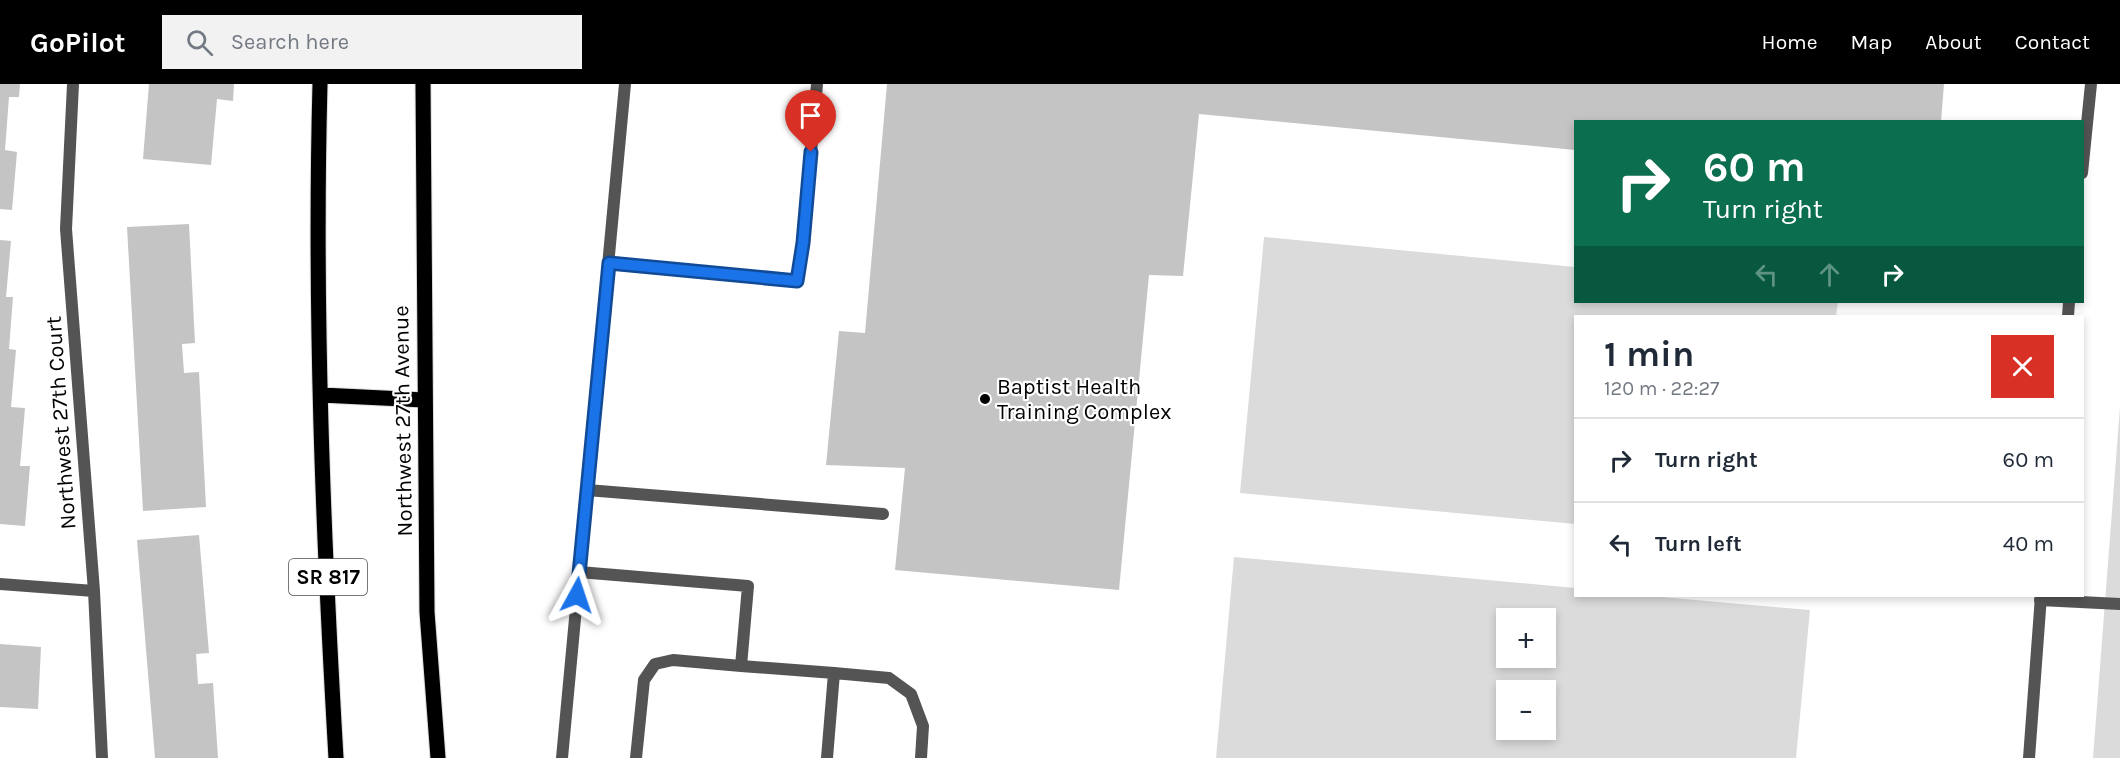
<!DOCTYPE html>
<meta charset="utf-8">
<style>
:root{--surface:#fff;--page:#f2f2f3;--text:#1f2937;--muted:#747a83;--line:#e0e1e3;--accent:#000}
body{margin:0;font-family:Karla,sans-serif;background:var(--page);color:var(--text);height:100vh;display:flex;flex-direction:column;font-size:22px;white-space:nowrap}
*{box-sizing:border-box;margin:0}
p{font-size:20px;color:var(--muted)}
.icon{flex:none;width:33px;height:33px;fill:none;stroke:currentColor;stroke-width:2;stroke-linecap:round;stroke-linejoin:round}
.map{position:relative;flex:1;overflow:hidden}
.side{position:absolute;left:1574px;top:231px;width:510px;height:282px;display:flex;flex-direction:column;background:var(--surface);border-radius:0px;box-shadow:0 3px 9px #0003}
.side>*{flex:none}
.hud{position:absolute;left:1574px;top:36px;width:510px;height:183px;border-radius:0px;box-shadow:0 3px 9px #0003;background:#0b6e4f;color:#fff;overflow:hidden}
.tools{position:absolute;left:1496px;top:524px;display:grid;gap:12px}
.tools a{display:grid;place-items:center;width:60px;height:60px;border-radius:0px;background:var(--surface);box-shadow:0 3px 9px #0003;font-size:30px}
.pin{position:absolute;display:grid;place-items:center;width:51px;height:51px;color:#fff;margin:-62px -26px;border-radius:50% 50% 50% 0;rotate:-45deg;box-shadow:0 0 6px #0007}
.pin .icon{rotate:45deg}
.me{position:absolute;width:66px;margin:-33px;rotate:5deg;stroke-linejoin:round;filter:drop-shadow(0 0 4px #0008)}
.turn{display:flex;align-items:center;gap:21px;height:126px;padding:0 30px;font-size:27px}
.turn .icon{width:78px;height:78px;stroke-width:2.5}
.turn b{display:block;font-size:42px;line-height:51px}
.lanes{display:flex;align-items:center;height:57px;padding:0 30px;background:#0003;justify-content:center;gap:30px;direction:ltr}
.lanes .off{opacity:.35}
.round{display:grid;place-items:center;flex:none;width:63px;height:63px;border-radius:0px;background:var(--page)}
.summary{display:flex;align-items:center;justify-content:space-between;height:102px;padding:0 30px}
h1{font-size:36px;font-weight:700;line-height:45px}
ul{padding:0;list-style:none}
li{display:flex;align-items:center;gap:18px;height:84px;padding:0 30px;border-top:2px solid var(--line)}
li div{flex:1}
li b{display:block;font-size:22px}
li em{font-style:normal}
header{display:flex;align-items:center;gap:36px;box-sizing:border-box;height:84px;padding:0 30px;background:var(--accent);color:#fff}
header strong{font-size:28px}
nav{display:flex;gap:33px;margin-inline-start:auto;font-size:21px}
.search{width:420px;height:54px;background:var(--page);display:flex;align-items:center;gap:15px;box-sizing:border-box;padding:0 21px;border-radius:0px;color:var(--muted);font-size:22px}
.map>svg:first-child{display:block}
.pitch{fill:#dbdbdb;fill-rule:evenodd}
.building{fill:#c4c4c4}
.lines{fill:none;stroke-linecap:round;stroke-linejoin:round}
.primary-casing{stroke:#dbdbdb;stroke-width:17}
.service{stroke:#545454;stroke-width:12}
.minor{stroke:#545454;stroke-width:12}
.primary{stroke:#000;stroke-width:15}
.route-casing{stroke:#114b97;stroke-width:15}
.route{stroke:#1a73e8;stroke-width:10}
.poi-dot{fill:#000;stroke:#fff;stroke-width:2}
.labels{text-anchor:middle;stroke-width:4.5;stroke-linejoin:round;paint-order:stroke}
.shield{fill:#fff;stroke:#4c4c4c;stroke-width:1.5}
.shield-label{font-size:21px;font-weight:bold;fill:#000}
.poi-label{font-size:22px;fill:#000;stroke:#fff;text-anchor:start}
.street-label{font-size:22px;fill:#000;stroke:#fff}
</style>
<header>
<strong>GoPilot</strong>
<div class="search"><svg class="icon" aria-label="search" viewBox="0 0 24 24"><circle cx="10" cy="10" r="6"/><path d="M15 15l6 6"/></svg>Search here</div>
<nav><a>Home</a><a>Map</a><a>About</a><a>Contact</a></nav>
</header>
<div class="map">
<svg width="2120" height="674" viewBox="0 0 2120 674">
<rect width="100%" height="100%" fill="#fff"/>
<path class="pitch" d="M1264,153l311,30v35h263l-2,14h-261v208l-335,-31z
M2120,323v351h-27z
M1234,473l341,31v8h75l160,14 -14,148h-580zM1506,534h39v39h-39zM1506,606h39v39h-39z"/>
<path class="building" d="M0,0h20l-1,13h-10l-4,53 12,2 -5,58 -12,-1z
M149,0h85l-1,17 -16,-2 -6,66 -68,-6z
M887,0h1057l-3,38h-366v28l-376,-36 -16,162 -34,-1 -30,315 -224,-20 10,-102 -79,-3 13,-134 26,2z
M189,140l6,119 -13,1 2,29 15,-1 7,135 -63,4 -16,-284z
M0,156l11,1 -5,56h7l-4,52 7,1 -5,57 14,1 -5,58h10l-5,60 -25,-2z
M199,451l10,118 -13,1 2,30 15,-1 5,75h-63l-18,-218z
M0,560l41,3 -3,62 -38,-2z"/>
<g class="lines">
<defs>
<path id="primary" d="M320,0c-6,224 3,450 16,674
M423,0l4,528 11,146
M321,311l103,5"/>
</defs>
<use href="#primary" class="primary-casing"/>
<path class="service" d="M625,0l-38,406 296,24
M609,179l188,18 6,-38 14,-159
M579,488l169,14 -7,80 93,7 -7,85
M2040,516l80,4
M834,589l55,5 22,16 12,32 -2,32
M562,674l25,-268
M636,674l8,-78 11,-16 18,-4 68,6"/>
<path class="minor" d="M73,0l-7,145 28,362 8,167
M2082,89l9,-89
M2068,232l1,-14
M0,500l94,7
M2029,674l12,-162"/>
<use href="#primary" class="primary"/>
</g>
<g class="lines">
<defs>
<path id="route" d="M577,511l32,-332 188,18 6,-38 8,-91"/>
</defs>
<use href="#route" class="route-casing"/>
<use href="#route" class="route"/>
</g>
<circle class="poi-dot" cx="985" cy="315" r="6"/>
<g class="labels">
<rect class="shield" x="289" y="475" width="78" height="36" rx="4.5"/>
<g class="shield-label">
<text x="328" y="500">SR 817</text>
</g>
<g class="poi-label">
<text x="997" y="310">Baptist Health<tspan x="997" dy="25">Training Complex</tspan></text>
</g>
<g class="street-label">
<text transform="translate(402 337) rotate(-91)" y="8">Northwest 27th Avenue</text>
<text transform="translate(60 339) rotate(-94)" y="8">Northwest 27th Court</text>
</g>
</g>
</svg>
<div class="tools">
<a>+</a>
<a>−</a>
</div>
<div class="pin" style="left:811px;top:68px;background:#d93025"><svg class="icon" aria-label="arrive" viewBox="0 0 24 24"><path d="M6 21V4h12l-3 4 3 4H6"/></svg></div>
<svg class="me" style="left:577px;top:511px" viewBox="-20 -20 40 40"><path d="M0-17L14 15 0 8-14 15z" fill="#1a73e8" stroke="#fff" stroke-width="4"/></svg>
<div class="hud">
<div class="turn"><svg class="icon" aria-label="right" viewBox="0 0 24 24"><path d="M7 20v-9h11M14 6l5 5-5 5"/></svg><div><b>60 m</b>Turn right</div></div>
<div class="lanes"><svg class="icon off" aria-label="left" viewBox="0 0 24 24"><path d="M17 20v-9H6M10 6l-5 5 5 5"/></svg><svg class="icon off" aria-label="ahead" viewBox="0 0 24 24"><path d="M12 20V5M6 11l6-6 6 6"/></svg><svg class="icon" aria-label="right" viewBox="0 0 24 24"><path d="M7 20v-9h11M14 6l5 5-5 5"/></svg></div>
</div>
<section class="side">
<div class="summary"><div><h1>1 min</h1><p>120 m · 22:27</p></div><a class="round" style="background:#d93025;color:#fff"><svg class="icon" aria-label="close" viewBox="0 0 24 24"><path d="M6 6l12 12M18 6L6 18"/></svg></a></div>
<ul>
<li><svg class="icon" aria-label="right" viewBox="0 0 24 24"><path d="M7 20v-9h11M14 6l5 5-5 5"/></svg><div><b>Turn right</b></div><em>60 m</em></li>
<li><svg class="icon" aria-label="left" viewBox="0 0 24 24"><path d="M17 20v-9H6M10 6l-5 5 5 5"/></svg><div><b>Turn left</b></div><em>40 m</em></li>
</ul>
</section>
</div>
